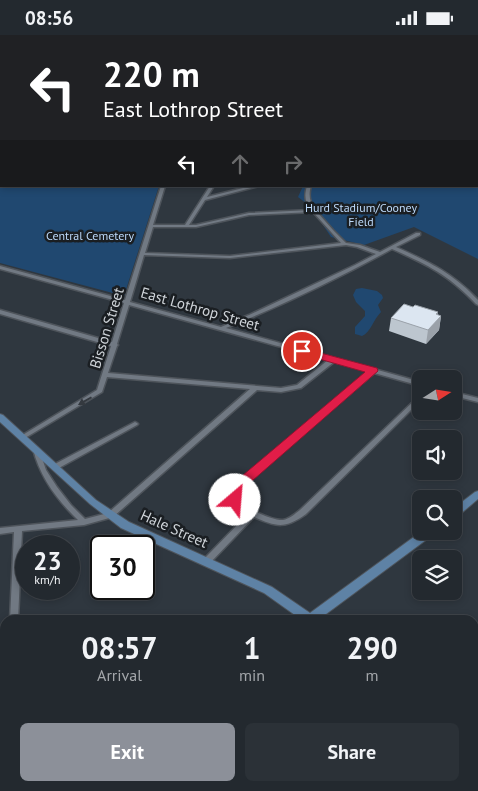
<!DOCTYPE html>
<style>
:root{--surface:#23292f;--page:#2b3137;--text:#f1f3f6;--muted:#a3a6aa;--line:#40454b;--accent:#8c9099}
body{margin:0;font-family:"PT Sans",sans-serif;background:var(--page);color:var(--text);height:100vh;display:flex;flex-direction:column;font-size:19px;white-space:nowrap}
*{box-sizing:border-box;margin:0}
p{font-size:16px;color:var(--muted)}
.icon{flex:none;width:28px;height:28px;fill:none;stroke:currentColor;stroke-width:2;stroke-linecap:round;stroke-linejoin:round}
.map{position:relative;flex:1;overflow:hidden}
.panel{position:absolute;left:0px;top:580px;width:479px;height:176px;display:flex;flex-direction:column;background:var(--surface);border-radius:15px 15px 0 0;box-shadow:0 2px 8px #0003,0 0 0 1px var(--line)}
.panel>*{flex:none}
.guide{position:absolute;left:0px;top:0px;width:479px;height:152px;box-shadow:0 2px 8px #0003,0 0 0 1px var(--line);background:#202124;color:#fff;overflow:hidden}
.needle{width:32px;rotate:78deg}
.buttons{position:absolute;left:412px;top:335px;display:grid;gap:10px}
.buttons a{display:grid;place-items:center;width:50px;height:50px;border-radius:8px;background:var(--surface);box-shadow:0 2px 8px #0003,0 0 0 1px var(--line);font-size:25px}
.speed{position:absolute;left:15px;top:500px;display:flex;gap:10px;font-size:25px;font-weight:700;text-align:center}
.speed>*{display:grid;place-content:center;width:65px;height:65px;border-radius:50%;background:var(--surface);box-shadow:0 2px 8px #0003,0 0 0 1px var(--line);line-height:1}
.speed small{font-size:12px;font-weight:400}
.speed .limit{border:2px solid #111;border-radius:8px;background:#fff;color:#111}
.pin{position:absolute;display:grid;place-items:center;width:42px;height:42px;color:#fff;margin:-21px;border:2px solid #fff;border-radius:50%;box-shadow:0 1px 5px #0007}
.me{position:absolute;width:55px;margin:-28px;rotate:27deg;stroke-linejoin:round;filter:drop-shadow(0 0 4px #0008)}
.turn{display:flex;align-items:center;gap:18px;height:105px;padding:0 20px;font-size:22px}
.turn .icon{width:65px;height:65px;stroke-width:2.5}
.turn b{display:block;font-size:35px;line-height:42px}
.lanes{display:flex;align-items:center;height:48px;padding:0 20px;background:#0003;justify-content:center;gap:25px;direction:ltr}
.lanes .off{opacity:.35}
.eta{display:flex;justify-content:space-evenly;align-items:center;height:85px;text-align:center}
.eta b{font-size:30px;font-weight:800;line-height:35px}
.button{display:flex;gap:10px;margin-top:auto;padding:10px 20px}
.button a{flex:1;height:58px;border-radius:8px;background:var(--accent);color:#fff;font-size:20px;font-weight:800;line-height:58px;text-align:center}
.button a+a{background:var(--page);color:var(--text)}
.status{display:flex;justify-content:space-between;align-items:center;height:35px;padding:0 25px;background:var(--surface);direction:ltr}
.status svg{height:14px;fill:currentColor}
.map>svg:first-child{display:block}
.green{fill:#204870}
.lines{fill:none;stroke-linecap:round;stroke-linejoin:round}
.street-casing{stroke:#4e545b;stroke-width:3}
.secondary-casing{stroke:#4e545b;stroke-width:2}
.street{fill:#717983;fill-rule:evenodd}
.secondary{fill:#5e82a5;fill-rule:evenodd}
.wall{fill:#bdc6cf}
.shaded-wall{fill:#9aa1a9}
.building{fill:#dce6f1;stroke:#9aa1a9}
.oneway{fill:#34393f}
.route{fill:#e11d48;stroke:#92132f}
.labels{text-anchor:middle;stroke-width:5;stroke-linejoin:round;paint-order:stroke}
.far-park-label{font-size:12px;fill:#bcd9fa;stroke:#1a1e22}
.street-label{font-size:15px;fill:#ced3d8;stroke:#1a1e22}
</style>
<div class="status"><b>08:56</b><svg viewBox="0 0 49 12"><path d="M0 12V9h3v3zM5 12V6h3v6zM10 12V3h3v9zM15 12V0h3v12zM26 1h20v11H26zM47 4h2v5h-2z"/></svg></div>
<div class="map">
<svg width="478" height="756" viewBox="0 0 478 756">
<rect width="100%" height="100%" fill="#2f373f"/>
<path class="green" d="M0,73l1,78h158l-35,110 -124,-33z
M478,110v114l-64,-32 -50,18 -33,-8 -8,-12 -4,-12 -21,-16 5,-11h175z
M362,253l15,3 5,4 1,3 -5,7 3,7c-8,8 -10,20 -19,24l-7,-2v-7l10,-11v-5l-9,-9 -3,-7 3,-6z"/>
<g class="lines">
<defs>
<path id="street" d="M22,0h2v1h-2z
M110,0h3l-1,1h-2z
M256,0h2v1h-2z
M305,0h3v1h-2z
M364,0h3v1h-2z
M398,0h2v1h-2z
M0,14h1v2h-1z
M0,71h1v2h-1z
M161,151h4l-12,39h32l25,-39h4l-7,11 44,-11h8l-54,14 -16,25h7l53,-12 62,-3c-6,-8 -7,-14 -4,-24h4c-3,10 -1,16 4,24h3l-1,2 16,18 13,13 14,2 20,7 36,-19h4v2l-24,12c33,15 57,26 82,53v5l-2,-1c-27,-29 -48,-39 -84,-55 -53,29 -109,56 -166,79l195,54v4l-47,-13 -132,113c-2,3 -4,7 -4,11 1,10 36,24 45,23 6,-1 12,-6 17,-10l119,-114 2,-1v5l-115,114c-21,15 -29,13 -52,3l-44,46 -3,1 -3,-1 -1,-2 1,-2 44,-45c-16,-9 -21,-14 -10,-32l131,-111 -35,-9 -33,26 -20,4 -24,-2 -144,127 -29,8 -62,6 -4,89h-8l4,-88 -14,2v-6l78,-8c-21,-20 -38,-43 -45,-71l1,-2h2l3,2 7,21 11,17 14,18 14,14 23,-6 142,-124 -143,-12 -5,15 -77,46h-4l-1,-1 1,-1 76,-46 14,-44 -111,-32v-4l112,32 12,-39 -124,-34v-3l125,34zM313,177l28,31 -111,13 -85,-3 8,-26h43l53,-12zM346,210l11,2 19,7 -21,11 -106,50 -28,12 -91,-25 14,-47 86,3zM129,270l199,55 -31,25 -16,3 -173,-15 9,-27 1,-1 -1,-1z
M454,357l24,6v4l-24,-6z
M135,387l2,1 1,1 -1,1 -80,44h-4l-1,-2 1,-2z
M474,602h4v6h-4z
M132,751h12l-3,5h-12z"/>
<path id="secondary" d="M0,10h1v2h-1z
M0,45h1v2h-1z
M0,379l3,1 93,85 33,22 143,65 38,26 112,-82h13l-1,3 -116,86h-16l-38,-27 -143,-65 -31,-24 -90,-82z
M478,456v8l-20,17 -4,1v-9l21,-16z
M474,742l4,1v13h-6l-3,-5h5z"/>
</defs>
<use href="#street" class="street-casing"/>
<use href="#secondary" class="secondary-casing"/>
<use href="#street" class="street"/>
<use href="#secondary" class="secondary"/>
</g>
<path class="wall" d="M0,21h1v14h-1z
M413,272l25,5 -1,3 4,1 -2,14 -13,14 -37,-13 2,-13z"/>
<path class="shaded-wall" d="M438,277l-2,9 5,-5 -2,14 -13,14 2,-14 8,-16z"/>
<path class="building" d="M0,21h1v7h-1z
M404,269l9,3 2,-2 23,7 -2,2 5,2 -13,14 -37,-12z"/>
<defs><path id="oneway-solid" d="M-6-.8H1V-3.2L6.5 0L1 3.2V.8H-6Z" transform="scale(1.25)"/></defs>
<use class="oneway" href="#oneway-solid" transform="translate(85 366) rotate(150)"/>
<path class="route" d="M302,313l75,20 1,3 -134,117 -3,5 -1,10h-9l-3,-10 8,-12 129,-109 -67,-19 -1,-2 1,-2z"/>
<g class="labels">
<g class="far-park-label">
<text x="361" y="177">Hurd Stadium/Cooney<tspan x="361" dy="14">Field</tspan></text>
<text x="90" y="205">Central Cemetery</text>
</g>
<g class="street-label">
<text transform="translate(200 274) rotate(16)" y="5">East Lothrop Street</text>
<text transform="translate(107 293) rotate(-73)" y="5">Bisson Street</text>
<text transform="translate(174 494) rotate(24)" y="5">Hale Street</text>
</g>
</g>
</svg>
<div class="buttons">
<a><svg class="needle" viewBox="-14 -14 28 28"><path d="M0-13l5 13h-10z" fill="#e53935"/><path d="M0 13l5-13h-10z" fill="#a3a6aa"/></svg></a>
<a><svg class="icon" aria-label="sound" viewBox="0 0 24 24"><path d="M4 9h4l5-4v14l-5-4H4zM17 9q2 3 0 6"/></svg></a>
<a><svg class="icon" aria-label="search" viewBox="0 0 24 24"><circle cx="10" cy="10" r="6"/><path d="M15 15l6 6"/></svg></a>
<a><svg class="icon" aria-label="layers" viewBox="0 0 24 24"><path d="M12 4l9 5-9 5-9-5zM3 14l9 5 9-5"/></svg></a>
</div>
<div class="speed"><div>23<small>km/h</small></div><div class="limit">30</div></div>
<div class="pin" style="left:302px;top:316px;background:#d93025"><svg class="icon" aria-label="arrive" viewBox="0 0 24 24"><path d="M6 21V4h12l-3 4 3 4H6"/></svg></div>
<svg class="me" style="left:235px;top:465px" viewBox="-20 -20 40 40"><circle r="19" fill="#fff"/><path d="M0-13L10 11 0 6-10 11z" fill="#e11d48"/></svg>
<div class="guide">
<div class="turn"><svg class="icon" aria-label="left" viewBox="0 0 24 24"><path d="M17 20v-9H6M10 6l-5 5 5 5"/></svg><div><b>220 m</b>East Lothrop Street</div></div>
<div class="lanes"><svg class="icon" aria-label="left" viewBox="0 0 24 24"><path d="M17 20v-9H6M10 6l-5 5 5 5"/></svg><svg class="icon off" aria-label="ahead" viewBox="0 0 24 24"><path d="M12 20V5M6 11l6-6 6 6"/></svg><svg class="icon off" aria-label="right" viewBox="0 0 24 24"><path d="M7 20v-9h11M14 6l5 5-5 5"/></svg></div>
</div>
<section class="panel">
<div class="eta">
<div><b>08:57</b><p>Arrival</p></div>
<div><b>1</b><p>min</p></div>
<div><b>290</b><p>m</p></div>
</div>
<div class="button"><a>Exit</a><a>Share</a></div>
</section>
</div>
